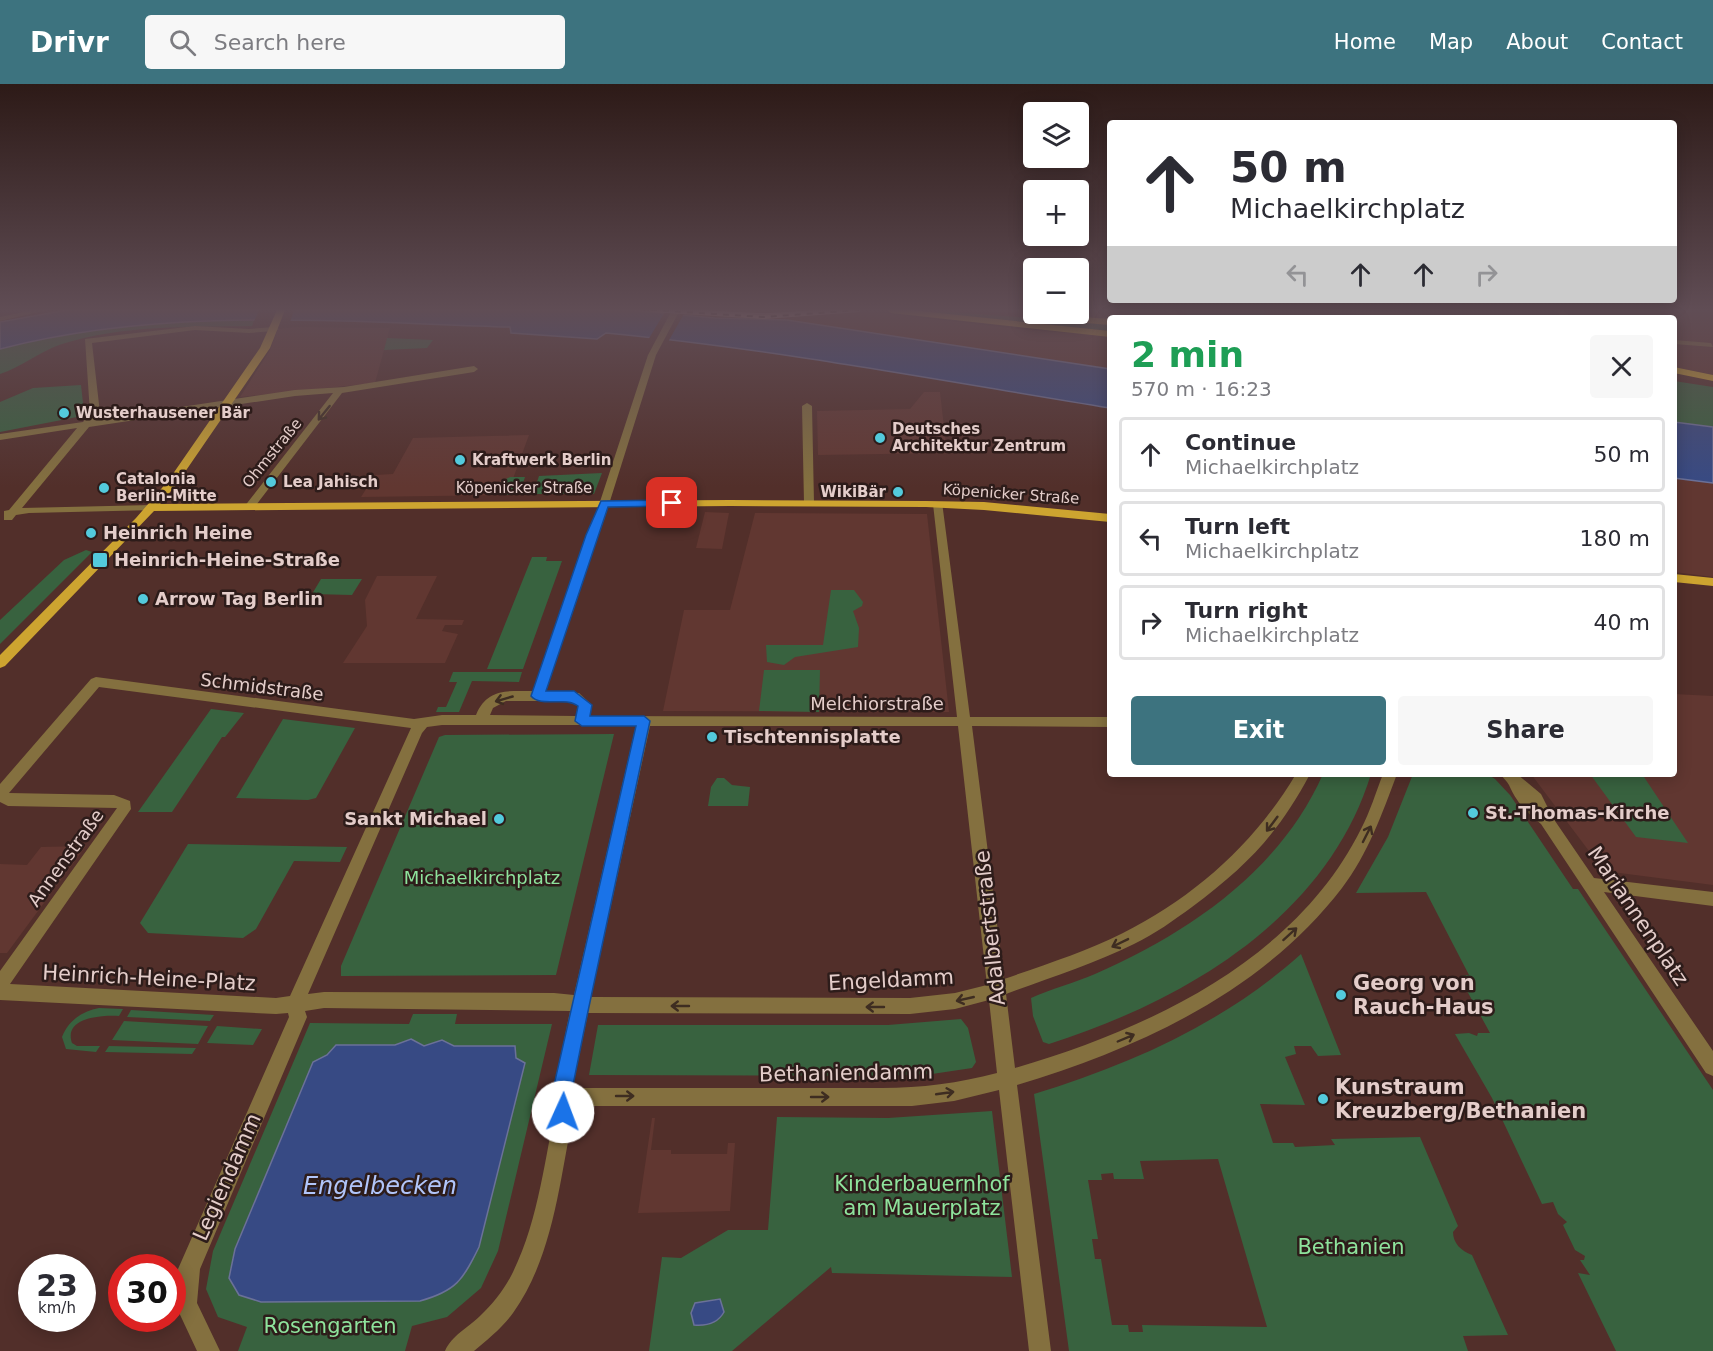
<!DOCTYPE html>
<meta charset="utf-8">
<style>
:root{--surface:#fff;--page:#f7f7f7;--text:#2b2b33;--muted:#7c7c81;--line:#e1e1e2;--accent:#3d737f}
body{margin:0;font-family:"DejaVu Sans",sans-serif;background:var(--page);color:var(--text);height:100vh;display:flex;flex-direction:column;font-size:22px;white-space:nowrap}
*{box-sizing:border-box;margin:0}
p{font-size:20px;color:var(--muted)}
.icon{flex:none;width:33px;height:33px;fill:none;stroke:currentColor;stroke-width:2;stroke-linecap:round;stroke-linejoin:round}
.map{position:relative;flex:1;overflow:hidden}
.side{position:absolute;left:1107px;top:231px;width:570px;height:462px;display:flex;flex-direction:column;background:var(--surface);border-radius:6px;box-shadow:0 3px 15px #0003}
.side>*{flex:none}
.top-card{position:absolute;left:1107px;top:36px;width:570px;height:183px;border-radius:6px;box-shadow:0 3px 15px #0003;background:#fff;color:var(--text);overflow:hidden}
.buttons{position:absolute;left:1023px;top:18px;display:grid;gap:12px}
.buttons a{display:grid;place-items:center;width:66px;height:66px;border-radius:6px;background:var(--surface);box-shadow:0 3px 15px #0003;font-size:30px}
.speed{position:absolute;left:18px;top:1170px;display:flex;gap:12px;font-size:30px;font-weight:700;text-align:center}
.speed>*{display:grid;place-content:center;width:78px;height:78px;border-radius:50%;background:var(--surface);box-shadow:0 3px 15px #0003;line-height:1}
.speed small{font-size:15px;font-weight:400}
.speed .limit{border:9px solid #d22;background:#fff;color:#111}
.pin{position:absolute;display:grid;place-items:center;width:51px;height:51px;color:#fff;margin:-26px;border-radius:12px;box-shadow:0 3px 9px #0006}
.me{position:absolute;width:66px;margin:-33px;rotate:2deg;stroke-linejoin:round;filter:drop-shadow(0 0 4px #0008)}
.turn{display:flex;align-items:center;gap:21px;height:126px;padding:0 24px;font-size:27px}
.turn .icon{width:78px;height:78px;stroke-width:2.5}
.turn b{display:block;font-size:42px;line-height:51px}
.lanes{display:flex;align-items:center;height:57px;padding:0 24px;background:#0003;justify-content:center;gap:30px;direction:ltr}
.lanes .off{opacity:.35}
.round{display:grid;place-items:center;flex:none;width:63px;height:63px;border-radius:6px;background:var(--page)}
.head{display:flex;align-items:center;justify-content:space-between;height:102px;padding:0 24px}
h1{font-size:36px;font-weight:800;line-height:45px;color:#1e9e55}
.primary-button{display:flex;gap:12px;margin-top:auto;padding:12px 24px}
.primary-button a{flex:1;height:69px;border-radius:6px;background:var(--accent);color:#fff;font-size:24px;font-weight:800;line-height:69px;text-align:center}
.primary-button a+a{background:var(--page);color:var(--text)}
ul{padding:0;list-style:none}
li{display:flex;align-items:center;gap:18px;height:75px;margin:0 12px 9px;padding:0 12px;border:3px solid var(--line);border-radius:6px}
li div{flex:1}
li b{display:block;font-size:22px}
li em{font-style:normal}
header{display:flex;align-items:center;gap:36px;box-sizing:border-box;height:84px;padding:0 30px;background:var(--accent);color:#fff}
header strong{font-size:28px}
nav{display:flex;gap:33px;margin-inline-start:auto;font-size:21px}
.search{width:420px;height:54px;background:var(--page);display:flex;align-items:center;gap:15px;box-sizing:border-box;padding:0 21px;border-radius:6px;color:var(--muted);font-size:22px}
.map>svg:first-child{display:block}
.built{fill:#613731}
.green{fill:#38623f;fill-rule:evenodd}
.water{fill:#374a84;stroke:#6b7199;stroke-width:1.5}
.pier{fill:#522f2a}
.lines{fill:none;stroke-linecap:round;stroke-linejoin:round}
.minor{fill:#84703f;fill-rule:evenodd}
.major{fill:#cda430;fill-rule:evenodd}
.tram{stroke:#ceb5b2;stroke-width:1.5}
.rail-casing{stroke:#ceb5b2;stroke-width:4}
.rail{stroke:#2d1c1a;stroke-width:2;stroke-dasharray:6;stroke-linecap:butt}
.oneway{stroke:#3e2d21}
.route{fill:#1a73e8;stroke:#114b97;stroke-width:1.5}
.poi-dot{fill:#53cadc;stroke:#2d1c1a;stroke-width:2}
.labels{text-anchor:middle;stroke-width:5;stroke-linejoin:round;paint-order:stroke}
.far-poi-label{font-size:15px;font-weight:bold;fill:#e4cdca;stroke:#2d1c1a;text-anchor:start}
.far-street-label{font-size:15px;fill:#e4cdca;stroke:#2d1c1a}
.poi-label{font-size:18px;font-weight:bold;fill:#e4cdca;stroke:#2d1c1a;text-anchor:start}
.street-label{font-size:18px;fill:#e4cdca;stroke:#2d1c1a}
.park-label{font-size:18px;fill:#8ee39c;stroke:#2d1c1a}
.near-street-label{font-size:21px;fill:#e4cdca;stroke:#2d1c1a}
.near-poi-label{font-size:21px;font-weight:bold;fill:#e4cdca;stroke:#2d1c1a;text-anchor:start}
.near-park-label{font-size:21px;fill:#8ee39c;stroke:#2d1c1a}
.near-water-label{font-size:24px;font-style:italic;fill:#b1c5fa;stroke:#2d1c1a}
</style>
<header>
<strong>Drivr</strong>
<div class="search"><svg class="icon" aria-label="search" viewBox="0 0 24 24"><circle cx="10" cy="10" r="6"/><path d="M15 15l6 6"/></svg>Search here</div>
<nav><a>Home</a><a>Map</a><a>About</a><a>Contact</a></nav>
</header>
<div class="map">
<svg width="1713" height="1267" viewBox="0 0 1713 1267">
<rect width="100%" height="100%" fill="#522f2a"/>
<path class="built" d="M686,226h170l163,19 91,7v33l-323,-49 -104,-5z
M968,226h65l1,4h44l1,-4h84l8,8 -61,2z
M1571,226h142v65l-39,-8v-49h-95z
M296,243l94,1 -15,55 -135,14 30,-47 8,-21z
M924,308h16l7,61 -129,2 -1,-44 93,-2z
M529,351l-22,60 -146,2 14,-22 18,-1 20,-36z
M1674,394l39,5v94l-39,-5z
M705,428l24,1 -7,36 -26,-1z
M755,429l172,1 22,198 -286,-1 21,-101h46z
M377,492h60l-21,43 48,1 -2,5h-17l-3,6 16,3 -13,29h-102l24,-37 -2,-26z
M1674,610l39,2v189l-109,-14 -73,-97h143z
M86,762l-79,107h-7v-89l27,1 14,-18z
M652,1034h3l-4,32h20v4h56l1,-11h7l-5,68 -92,2z"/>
<path class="green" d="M1182,226h82l2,8h-75z
M937,227l173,13v7l-175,-18z
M216,236l38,1 -2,5c-63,1 -129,-1 -190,18 -22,7 -40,23 -62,30v-25c69,-19 144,-25 216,-29z
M387,254l46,2 -6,8 -43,2z
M1674,297l39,6v40l-39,-5z
M81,301l3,27 -7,5 -77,15v-30l33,-14z
M602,389l-8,21h-61l6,-18z
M510,393h15l-6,18h-22l5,-14z
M86,466l6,2 -92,92v-24l64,-60z
M532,473h15l-1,4h16l-39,108h-36z
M321,495h41l-10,16 -40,-1z
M831,506h23l9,12 -1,4 -9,5 6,17 -1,19 -63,10 -11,8 -17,-3 -1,-17h57z
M764,586h56l-1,42 -60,-1z
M453,588h69l-3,10 -47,-1 -13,31h-23l2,-5h8l11,-25h-8z
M211,625l33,4 -19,24h-3l-50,75h-34z
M283,635l72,9 -39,70 -8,2 -72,-2z
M614,650l-58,241 -215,1v-10l98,-229 6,-2z
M1323,690h48c-44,144 -187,227 -322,270l-6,-2 -10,-26 -2,-18c20,-9 43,-15 64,-24 94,-41 185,-103 228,-200z
M1413,690h74l8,5 15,16 63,94h5l135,201v261h-97l-38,-78 12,2 -10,-15h4l1,-4 -10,-6 -12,-25 4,-3 -9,-8 -5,-12 -11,2 -50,-106 -37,-64 14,-1 8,3 1,-3h12l-30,-55v-2l9,-1 -43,-83 -70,1 32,-56z
M1590,690h52l46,69 -52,-6z
M717,694h7l8,7 18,2 -2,19h-40l3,-19z
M188,760l159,3 -7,15 -46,-1 -38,68 -13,9 -95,-5 -8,-10z
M1301,870l40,101 -23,1 -7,-10h-17l2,8 -11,3 20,48 -45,-1 13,39h20l2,4 40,-2 -4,-6 89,-2 38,89 -5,6c0,11 8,19 19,23l36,80 -45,1 5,15h-399l-35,-257c98,-30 190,-71 267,-140zM1218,1075l49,168 -125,-2 1,7h-14l-1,-7h-16l-11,-66h-6l-3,-20h6l-10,-59h14l-1,-6 12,-1 1,6h30l-4,-18z
M99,924l24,1 -4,7c-16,-1 -56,1 -47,27l5,3h23l-4,6 -30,-3 -4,-12c6,-16 20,-26 37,-29z
M131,926l83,5 -4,6 -83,-4z
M413,930h44l-2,10h97l-54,227 -17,37 -34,29 -35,9 -7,25h-167l9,-24 -29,-10 -12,-28 7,-38 97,-228 99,1zM411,955l13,7 18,-6 12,6h60l2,12 5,4 -292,216 6,-30 78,-186 14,-7 9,-10h59z
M961,935l7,9 8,34 -4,6 -40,6 -52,2 -291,-1 9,-50h290z
M124,937l84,5 -10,18 -86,-4z
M217,942l44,3h1l-9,16 -46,-2z
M109,962l87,2 -4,6 -87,-2z
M992,1027l20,166 -180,-4 -1,-6 -99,84h-83l13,-94 19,1 47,-28h40l9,-113 111,1z"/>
<path class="water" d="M67,226h562l86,8 72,2 323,49v39c-167,-27 -336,-59 -504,-75l-9,6 -86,-6 -1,-6c-169,-5 -344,-21 -510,22v-27z
M1674,338l39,5v56l-39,-5z
M411,955l13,7 18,-6 12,6h61l1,12 9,5 -46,184c-16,33 -23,44 -59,54l-159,1 -22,-7 -10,-17 6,-29 78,-187 14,-7 9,-10h59z
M720,1215l4,13c-6,11 -18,14 -30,13l-3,-12 4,-10z"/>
<path class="pier" d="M259,226h35l-4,12 -37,2z
M666,226l19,2 -17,30 -20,-2z"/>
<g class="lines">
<path class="minor" d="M34,226h13l-47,11v-4z
M672,226h8l-24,45 -52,165 -8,15 -50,156 33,2 13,12 -2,11 367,1 -24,-213 1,-2h8l28,215h140v10l-138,-1 32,253c40,-14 81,-27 119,-46 72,-36 132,-90 173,-159h14c-32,60 -63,92 -118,133 -18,13 -37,27 -58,37 -41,20 -85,34 -128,50l9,74c134,-39 281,-108 346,-239 9,-17 15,-37 22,-55h14c-15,40 -29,80 -55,114 -80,104 -202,160 -325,197l34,266h-22l-30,-261 -45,11 -42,5h-337c-15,69 -20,148 -62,207 -11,15 -25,26 -39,38h-29c6,-15 24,-24 35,-35 13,-12 23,-25 31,-40 28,-54 34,-121 47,-179l-3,-12 15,-74 -246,-3 -19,3 2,6 -107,252 -3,34 23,48h-23l-22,-47 3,-35 111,-252 -1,-4 -12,1 -276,-14v-29l117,-163 -109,-2 -8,-4v-18l91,-105 5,-2 318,42 28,-4h34c11,-27 32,-24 57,-24l53,-156 8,-15 54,-165zM99,603l312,41 -121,268 -14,2 -266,-14 121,-175 -1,-8 -16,-6 -105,-2zM506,617h65l7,5 -2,10 -86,-1 3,-7zM442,641h194l-62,270 -20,-2 -230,-1 -16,2 114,-261 5,-6zM650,642h308l29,259 -32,8 -45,5 -319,-1zM989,916l8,73c-38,10 -76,15 -115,15h-308l-1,-3 15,-72 322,1 45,-5z
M1166,226h8l8,8h-8z
M1327,226h31l88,6 4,2h-38l-81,-6z
M1555,226h8l8,8h-8z
M195,242l54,3 26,-2 4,2 -4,2 -26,2 -54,-3 -103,13 8,70 -6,7 201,-30 49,-3 130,-21 4,3 -4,3 -132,21 -89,116 -4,1 -5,-3 89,-114 -38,3 -206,31 -67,81 130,-3 5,3 -1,2 -127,3 -13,2 -4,5h-8v-9l5,-1 68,-82 -77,12v-6l83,-12 7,-9 -5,-74z
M1674,256l37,3 2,4 -39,-3z
M807,319l5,3 2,97 -5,3 -5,-3 -2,-97z
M1500,690h17l24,20 12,24 41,60 119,14v14l-109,-14 109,159v25l-7,-3 -165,-249c-15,-12 -24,-21 -32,-39 -2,-4 -6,-7 -9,-11z"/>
<path class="major" d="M277,226h8l-15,38 -94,137 -16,19 570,-4 196,1 58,1 126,12v8l-126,-12 -58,-3 -196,-1 -576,5 -149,155 -5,2v-13l136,-137 32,-37 92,-133z
M887,226h23l200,21v6l-219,-24z
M1041,230l69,5v6l-72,-6 -1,-2z
M1674,283l39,8v6l-39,-8z
M1674,490l39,4v8l-39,-4z"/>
<path class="tram" d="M681,226l85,4 67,-4"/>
<defs>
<path id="rail" d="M651,226l113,7 95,-7"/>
</defs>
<use href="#rail" class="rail-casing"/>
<use href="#rail" class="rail"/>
</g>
<defs><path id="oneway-shaft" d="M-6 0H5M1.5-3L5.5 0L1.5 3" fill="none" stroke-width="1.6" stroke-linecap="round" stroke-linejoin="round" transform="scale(1.5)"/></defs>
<g class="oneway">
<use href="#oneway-shaft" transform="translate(324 329) rotate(129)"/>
<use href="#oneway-shaft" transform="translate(504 615) rotate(164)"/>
<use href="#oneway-shaft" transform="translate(1272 740) rotate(127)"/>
<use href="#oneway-shaft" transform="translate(1367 750) rotate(-63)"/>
<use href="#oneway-shaft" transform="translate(1290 850) rotate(-42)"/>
<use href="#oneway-shaft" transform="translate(1120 859) rotate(154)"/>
<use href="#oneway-shaft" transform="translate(965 915) rotate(167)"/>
<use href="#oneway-shaft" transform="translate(680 922) rotate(-180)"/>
<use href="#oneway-shaft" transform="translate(875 923) rotate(-180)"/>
<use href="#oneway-shaft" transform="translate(1126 954) rotate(-23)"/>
<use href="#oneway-shaft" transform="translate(945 1009) rotate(-8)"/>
<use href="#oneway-shaft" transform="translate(625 1012)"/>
<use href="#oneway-shaft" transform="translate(820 1013)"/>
</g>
<linearGradient id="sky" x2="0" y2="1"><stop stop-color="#2d1a17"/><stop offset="0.56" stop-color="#604d55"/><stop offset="1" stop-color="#604d55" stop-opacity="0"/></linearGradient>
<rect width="1713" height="403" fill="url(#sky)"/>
<path class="route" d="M601,417l71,-1 6,3 -6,3 -64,1 -62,184h28l18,14 -2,11h54l6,5 -63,295 -14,69 3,11 -6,22 -7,3 -6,-3c-5,-10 0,-21 -3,-33l82,-359h-54l-7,-5 3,-15c-13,-10 -37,2 -47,-10l55,-161z"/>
<g class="poi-dot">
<circle cx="64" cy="329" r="6"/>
<circle cx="880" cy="354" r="6"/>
<circle cx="460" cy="376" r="6"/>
<circle cx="271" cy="398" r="6"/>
<circle cx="104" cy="404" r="6"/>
<circle cx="898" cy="408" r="6"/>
<circle cx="91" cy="449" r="6"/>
<rect x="92" y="468" width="16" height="16" rx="3"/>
<circle cx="143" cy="515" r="6"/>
<circle cx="712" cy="653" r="6"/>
<circle cx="1473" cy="729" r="6"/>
<circle cx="499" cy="735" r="6"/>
<circle cx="1341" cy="911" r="6"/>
<circle cx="1323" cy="1015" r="6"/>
</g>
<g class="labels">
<g class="far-poi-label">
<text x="76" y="334">Wusterhausener Bär</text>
<text x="892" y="350">Deutsches<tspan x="892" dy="17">Architektur Zentrum</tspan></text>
<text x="472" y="381">Kraftwerk Berlin</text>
<text x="116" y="400">Catalonia<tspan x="116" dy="17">Berlin-Mitte</tspan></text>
<text x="283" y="403">Lea Jahisch</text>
<text x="886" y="413" text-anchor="end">WikiBär</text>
</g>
<g class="far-street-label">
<text transform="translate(272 369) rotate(-51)" y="5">Ohmstraße</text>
<text x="524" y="409">Köpenicker Straße</text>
<text transform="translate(1011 410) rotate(4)" y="5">Köpenicker Straße</text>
</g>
<g class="poi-label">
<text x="103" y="455">Heinrich Heine</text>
<text x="114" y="482">Heinrich-Heine-Straße</text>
<text x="155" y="521">Arrow Tag Berlin</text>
<text x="724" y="659">Tischtennisplatte</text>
<text x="1485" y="735">St.-Thomas-Kirche</text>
<text x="487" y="741" text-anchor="end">Sankt Michael</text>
</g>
<g class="street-label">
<text transform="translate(262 603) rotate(7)" y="6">Schmidstraße</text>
<text x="877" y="626">Melchiorstraße</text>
<text transform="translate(66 774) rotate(-54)" y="6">Annenstraße</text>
</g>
<g class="park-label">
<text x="482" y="800">Michaelkirchplatz</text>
</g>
<g class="near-street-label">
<text transform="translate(1638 832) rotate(56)" y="7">Mariannenplatz</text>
<text transform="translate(990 844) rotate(-96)" y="7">Adalbertstraße</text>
<text transform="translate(149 894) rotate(3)" y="7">Heinrich-Heine-Platz</text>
<text transform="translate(891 896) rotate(-3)" y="7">Engeldamm</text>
<text transform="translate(846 989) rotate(-1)" y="7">Bethaniendamm</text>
<text transform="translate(227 1093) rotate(-66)" y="7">Legiendamm</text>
</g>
<g class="near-poi-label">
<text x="1353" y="906">Georg von<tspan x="1353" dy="24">Rauch-Haus</tspan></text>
<text x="1335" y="1010">Kunstraum<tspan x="1335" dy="24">Kreuzberg/Bethanien</tspan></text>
</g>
<g class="near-park-label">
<text x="922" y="1107">Kinderbauernhof<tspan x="922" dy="24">am Mauerplatz</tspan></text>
<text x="1351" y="1170">Bethanien</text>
<text x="330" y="1249">Rosengarten</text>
</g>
<g class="near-water-label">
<text x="380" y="1110">Engelbecken</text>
</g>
</g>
</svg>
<div class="buttons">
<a><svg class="icon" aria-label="layers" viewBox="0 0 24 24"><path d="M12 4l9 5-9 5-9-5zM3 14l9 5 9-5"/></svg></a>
<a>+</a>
<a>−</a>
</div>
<div class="speed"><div>23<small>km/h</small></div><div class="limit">30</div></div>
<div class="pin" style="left:672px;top:419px;background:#d93025"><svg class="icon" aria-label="arrive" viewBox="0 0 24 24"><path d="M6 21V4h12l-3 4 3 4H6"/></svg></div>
<svg class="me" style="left:563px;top:1028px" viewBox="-20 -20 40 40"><circle r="19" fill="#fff"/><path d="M0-13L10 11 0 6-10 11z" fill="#1a73e8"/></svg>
<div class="top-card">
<div class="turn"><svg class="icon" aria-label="ahead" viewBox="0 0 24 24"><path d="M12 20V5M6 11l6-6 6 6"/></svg><div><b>50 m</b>Michaelkirchplatz</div></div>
<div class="lanes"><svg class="icon off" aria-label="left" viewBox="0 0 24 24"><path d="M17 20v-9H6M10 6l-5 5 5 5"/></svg><svg class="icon" aria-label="ahead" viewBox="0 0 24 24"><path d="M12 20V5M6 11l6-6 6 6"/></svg><svg class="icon" aria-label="ahead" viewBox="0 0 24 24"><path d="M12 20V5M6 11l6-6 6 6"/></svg><svg class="icon off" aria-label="right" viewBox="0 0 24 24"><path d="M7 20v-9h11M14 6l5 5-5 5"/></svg></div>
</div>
<section class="side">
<div class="head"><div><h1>2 min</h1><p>570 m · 16:23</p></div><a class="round"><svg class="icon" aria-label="close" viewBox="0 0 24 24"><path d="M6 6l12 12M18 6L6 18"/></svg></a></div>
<ul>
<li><svg class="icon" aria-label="ahead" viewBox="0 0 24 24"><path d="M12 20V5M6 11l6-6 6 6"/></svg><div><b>Continue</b><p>Michaelkirchplatz</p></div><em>50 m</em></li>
<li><svg class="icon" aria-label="left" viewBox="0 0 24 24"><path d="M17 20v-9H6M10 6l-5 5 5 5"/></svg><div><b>Turn left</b><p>Michaelkirchplatz</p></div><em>180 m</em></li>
<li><svg class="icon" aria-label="right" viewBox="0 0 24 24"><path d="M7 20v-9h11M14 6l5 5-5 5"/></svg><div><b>Turn right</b><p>Michaelkirchplatz</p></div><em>40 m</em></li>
</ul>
<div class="primary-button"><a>Exit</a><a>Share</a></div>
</section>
</div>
